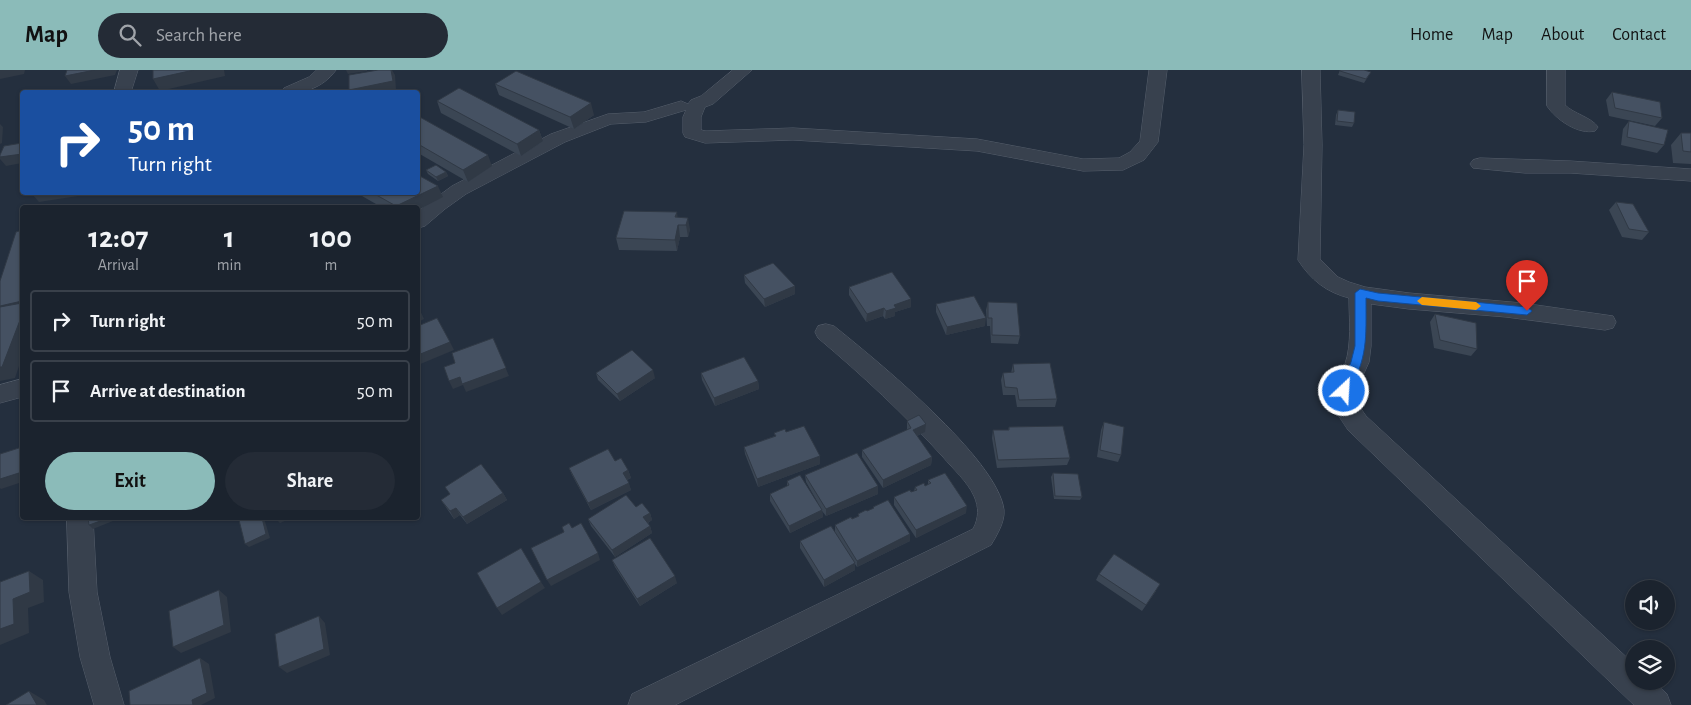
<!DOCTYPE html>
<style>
:root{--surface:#1b232e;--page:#242b36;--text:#f1f3f6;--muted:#a0a4aa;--line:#39404a;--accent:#8bbbb9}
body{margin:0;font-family:"Alegreya Sans",sans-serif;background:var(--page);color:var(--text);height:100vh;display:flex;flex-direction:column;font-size:19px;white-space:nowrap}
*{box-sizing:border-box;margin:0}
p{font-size:16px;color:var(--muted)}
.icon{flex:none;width:28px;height:28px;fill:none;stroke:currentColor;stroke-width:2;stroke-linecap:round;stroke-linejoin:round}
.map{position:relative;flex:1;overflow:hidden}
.drawer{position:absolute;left:20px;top:135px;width:400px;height:315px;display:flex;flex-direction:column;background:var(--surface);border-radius:5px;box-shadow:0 1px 4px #0004,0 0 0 1px var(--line)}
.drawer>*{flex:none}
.guide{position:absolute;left:20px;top:20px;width:400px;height:105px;border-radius:5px;box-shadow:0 1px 4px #0004,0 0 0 1px var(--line);background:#1a4fa0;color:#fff;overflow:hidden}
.buttons{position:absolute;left:1625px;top:510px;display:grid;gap:10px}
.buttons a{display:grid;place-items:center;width:50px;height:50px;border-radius:50%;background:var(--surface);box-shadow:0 1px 4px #0004,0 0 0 1px var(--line);font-size:25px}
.pin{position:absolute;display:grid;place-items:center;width:42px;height:42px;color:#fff;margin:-51px -21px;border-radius:50% 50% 50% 0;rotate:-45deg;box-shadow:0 0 5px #0007}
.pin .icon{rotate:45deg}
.me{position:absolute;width:55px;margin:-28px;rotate:25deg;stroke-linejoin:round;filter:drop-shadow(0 0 4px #0008)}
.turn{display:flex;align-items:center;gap:18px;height:105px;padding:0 25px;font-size:22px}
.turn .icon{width:65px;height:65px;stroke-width:2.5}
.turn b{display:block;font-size:35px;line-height:42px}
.eta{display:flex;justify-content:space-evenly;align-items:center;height:85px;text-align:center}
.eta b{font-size:30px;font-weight:600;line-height:35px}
.action{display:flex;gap:10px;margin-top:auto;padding:10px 25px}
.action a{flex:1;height:58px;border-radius:30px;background:var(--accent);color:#111;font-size:20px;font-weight:600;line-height:58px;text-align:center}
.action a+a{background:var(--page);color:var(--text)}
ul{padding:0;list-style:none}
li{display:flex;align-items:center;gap:15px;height:62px;margin:0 10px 8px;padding:0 15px;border:2px solid var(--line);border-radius:5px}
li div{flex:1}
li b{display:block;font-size:19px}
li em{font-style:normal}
header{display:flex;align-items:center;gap:30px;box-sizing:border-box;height:70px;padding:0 25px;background:var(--accent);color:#111}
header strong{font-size:24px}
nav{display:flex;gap:28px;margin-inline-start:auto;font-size:18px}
.search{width:350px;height:45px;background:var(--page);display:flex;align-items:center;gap:12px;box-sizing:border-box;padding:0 18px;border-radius:28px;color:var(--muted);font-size:19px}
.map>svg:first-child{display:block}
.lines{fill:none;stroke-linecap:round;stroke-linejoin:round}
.minor-casing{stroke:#565f6c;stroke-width:1}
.minor{fill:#38414e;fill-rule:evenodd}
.wall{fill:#3b4654}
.shaded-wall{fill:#303945}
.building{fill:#455162;stroke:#303945}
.route{fill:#1a73e8;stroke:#114b97}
.slow{fill:#f59e0b}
</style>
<header>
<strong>Map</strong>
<div class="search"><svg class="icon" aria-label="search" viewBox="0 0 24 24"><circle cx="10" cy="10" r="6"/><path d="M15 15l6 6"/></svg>Search here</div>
<nav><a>Home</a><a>Map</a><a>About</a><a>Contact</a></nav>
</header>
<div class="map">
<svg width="1691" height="635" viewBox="0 0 1691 635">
<rect width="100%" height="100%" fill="#242f3e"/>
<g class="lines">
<defs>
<path id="minor" d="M120,0h18l-7,22h-17z
M317,0h19c-13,18 -34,25 -55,22l3,-4 25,-11z
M733,0h19l-39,34 -8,3 -4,10v13l5,1 87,-3 184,11 106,20 36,-1 11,-6 10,-11 9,-71h18l-9,72 -14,18 -21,10 -40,1 -106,-20 -184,-11 -88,3 -20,-6 -2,-4v-16l3,-7 -40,12 -35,2 -46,18 -99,52 -21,15 -20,17 -7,2v-17l34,-25 99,-52 57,-20 36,-2 37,-11 7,3 3,-4 10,-4z
M1302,0h18l2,75 -2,114 18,18 11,5 16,5 44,6 113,10 91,13 3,6 -3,6 -8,2 -99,-13 -97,-8 -38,-5v42l-2,16 -13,29 1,12 9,13 268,248v17h19l14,13 4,11h-37l-286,-275c-5,-8 -13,-18 -15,-27 -4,-14 7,-26 12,-39 7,-20 4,-45 4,-66 -23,-6 -38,-18 -51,-38l6,-115z
M1547,0h18v35c9,9 26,12 33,22l-3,4c-16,4 -39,-11 -48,-25z
M1480,88l90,3 121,8v12l-121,-8h-45l-52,-5 -3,-4 3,-4z
M826,254l8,2c41,33 164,133 170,184 1,12 -7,25 -13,35l-316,160h-47l4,-11 341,-165c6,-11 6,-22 1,-33 -7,-15 -21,-27 -31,-39 -39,-43 -81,-82 -125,-119l-3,-6 3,-6z
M22,309v18l-22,6v-18z
M67,448h26l4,74 13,65 14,48h-30l-14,-48 -11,-65z"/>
</defs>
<use href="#minor" class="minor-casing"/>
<use href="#minor" class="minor"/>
</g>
<path class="wall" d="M1340,0l31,2 -7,11 -26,-8z
M495,14l99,31 -20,14 -75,-34z
M1612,22l50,26 -7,8 -46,-10 -3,-16z
M437,31l102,29 4,11 -22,15 -80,-43z
M1338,40l16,13 -2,4 -17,-2 1,-10z
M418,46l74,50 -24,16 -50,-29z
M1629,51l35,24 -7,8 -36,-8 2,-16z
M1681,63h10v31l-18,-1 -2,-18z
M426,100l20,2 2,4 -10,5 -10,-7z
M355,122h63l25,5 -25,11h-35z
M1616,132l33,30 -7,8 -20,-3 -13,-27z
M678,148l12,11 -2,8h-8l-3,14 -58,-1 -3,-12z
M744,205l51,19 -30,13 -20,-24z
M849,217l62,20 -16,5v4l-10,3 -2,-3 -17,6 -17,-27z
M988,232l32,34 -2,8 -27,-1 -1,-17h-3l-1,-16z
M936,234l49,22 -39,9 -10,-23z
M1435,244l42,35 -6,7 -37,-8 -4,-26z
M1013,294l44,35 -2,8h-38l-2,-12h-12l-2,-15 2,-7h8z
M596,303l59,5 -35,23 -22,-21z
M701,303l57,8 1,8 -44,17 -13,-26z
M907,351l18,11 -8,4 15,21 -1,8 -48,23 -21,-31v-7l45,-20z
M1104,352l17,33 -3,7 -21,-5 4,-27z
M1009,357l61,31 -3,7 -70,3 -5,-30 1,-8h15z
M786,362l34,24v8l-62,23 -13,-33 -1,-7 31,-11 -1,-3z
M615,391l13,9 3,8 -4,2 4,10 -40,20 -19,-35 -3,-7z
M1053,403l29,24 -2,3 -26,-1 -3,-22z
M805,405l73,19 -52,22 -4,-5 1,6 -33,16 -20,-32v-7l17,-8v-5l31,22 -12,-21z
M928,410l38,33 -50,25 -22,-33v-8l20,-6 1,-4 10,-1 3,-1z
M445,417l58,6 4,7 -40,24 -7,-9 -6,4 -13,-19 9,-6z
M636,437l14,6 2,7 -4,3 2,3 2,7 -37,24 -24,-31 -3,-7z
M873,437l37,34 -53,26 -2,-3v6l-31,17 -24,-39v-7l35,-9v-7l17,-6 6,-3v-2l15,-5z
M612,490l65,23 -37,23 -25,-39z
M1099,504l57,17 -14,20 -46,-31z"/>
<path class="shaded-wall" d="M0,0h25l-1,4 -24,5z
M95,0h22l-2,5 -44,9 -6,-8z
M194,0h30l1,6 -65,15 -7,-12z
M346,0h21v1l-19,3z
M391,0h1l3,5 1,14 -16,3h-29l-2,-2z
M591,33l3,12 -20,14 -4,-12z
M0,54l3,3 -1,16 -2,1z
M539,60l4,11 -22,15 -4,-12z
M22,84v9l-16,3 -6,-7v-2z
M488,85l4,11 -24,16 -5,-12z
M446,102l2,4 -10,5 -2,-4z
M438,116l5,11 -25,13v-2h-21l-1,-2z
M41,122h38l-1,4 -39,6 -7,-8z
M147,122h12v1l-10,3z
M677,142l3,25 -3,14 -2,-11v-23z
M688,148l2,11 -2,8 -2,-12z
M795,216v8l-30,13 -1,-8z
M911,229v8l-16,5v4l-10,3 1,-8 8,-6z
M22,231v14l-22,1v-10z
M418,236l6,13 -6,3z
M884,238l-1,8 -17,6 1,-8z
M22,245v42l-7,21 -15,3v-14z
M986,248l-1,8 -39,9 1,-8z
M493,268l16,38 -43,16 -3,-7 -10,4 -4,-8z
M450,272l4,8 -36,15v-10z
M653,300l2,8 -35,23 -3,-7z
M758,311l1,8 -44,17 -1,-8z
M926,354l-1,8 -13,6 1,-8z
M820,386v8l-62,23 -1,-8z
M932,387l-1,8 -48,23v-8z
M628,400l3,8 -6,2 -2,-7z
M22,402v10l-21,7 -1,-1v-9z
M629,413l2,7 -40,20 -3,-7z
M878,416v8l-52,22v-7z
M503,423l4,7 -40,24 -4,-7z
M967,436l-1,7 -50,25v-8z
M456,438l4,7 -6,4 -4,-8z
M822,440l1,7 -33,16 -1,-7z
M650,443l2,7 -6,4 -3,-7z
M109,448h9v1l-25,10 -4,-4z
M174,448h12l-8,3z
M262,448h2l6,20 -21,9 -4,-3z
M275,448h17l-12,5z
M650,456l2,7 -37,24 -3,-7z
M910,464v7l-53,26v-6z
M598,483l2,7 -49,26 -4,-6z
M855,493v7l-31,17v-7z
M29,501l14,9 1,22 -16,6 1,25 -29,12v-16l13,-30z
M675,506l2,7 -37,23 -3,-7z
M541,512l4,6 -43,27 -5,-7z
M219,520l8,7 4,35 -50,21 -8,-6z
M319,546l6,7 5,32 -43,18 -8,-6z
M200,588l9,6 6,34 -14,7h-8l-1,-5z
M29,621l15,9 3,5h-10z"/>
<path class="building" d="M67,0h28l-30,6z
M153,0h41l-41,9z
M378,0h13l2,11 -44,9v-15z
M1340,0h24l7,2 -5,7 -26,-8z
M516,1l75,32 -21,14 -75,-33z
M459,18l80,42 -22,14 -80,-43z
M1612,22l48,10 2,16 -47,-10z
M1338,40l17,2 -1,11 -17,-2z
M418,46l70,39 -25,15 -45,-26z
M1629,51l39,9 -4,15 -37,-8z
M1681,63h10v19l-8,-1z
M22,73v11l-22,3v-2l4,-9z
M436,95l10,7 -10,5 -10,-7z
M418,105l20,11 -42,20 -25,-14h47z
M1616,132l17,2 16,28 -20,-3z
M624,141l53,1 -2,5 13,1 -2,7h-8l-3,15 -59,-2z
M22,160v71l-22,5v-25l16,-49z
M773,193l22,23 -31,13 -20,-24z
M892,202l19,27 -17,6 2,3 -10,3 -2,-3 -17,6 -18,-27z
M974,226l12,22 -39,9 -11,-23z
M988,232l29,1 3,33 -28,-1v-17h-4z
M22,233v12l-20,52h-2v-60z
M1435,244l41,9 1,26 -37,-9z
M437,248l13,24 -32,13v-29z
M493,268l13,30 -44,16 -2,-7 -11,4 -5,-14 11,-4 -3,-10z
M632,280l21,20 -36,24 -21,-21z
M744,287l14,24 -44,17 -13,-25z
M1050,293l7,36 -38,1 -2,-12 -12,-1 -2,-14 11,-1 -1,-8z
M919,345l7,9 -13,6 19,27 -49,23 -21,-30 49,-22 -4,-7z
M1104,352l20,5 -3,28 -21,-5z
M804,356l16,30 -63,23 -13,-32 32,-11 -2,-3 11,-4 1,3z
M1063,356l7,32 -72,2 -5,-30h16v-3z
M22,377v25l-22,7v-25z
M608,379l7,12 6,-3 7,12 -5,3 6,10 -41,20 -19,-35z
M857,383l21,33 -52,23 -21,-34z
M481,394l22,29 -40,24 -7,-9 -6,3 -9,-11 9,-6 -5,-7z
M945,403l22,33 -51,24 -22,-33 16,-7 1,2 6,-2 -2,-3 9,-4 1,3 6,-3 -3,-3z
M1053,403l25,1 4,23 -27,-1z
M800,405l22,35 -33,16 -19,-32 19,-9 -2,-4z
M626,425l10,12 6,-4 8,10 -7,4 7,9 -38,24 -24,-31z
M888,430l22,34 -53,27 -22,-36 16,-8 1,2 7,-3 -1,-2 8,-4 1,1 7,-3 -1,-1z
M88,448h21l-20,7z
M245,448h17l4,16 -21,10 -6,-24z
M569,453l3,5 9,-5 17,30 -51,27 -16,-32 33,-16 -2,-5z
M831,456l24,37 -31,17 -24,-39z
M650,468l25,38 -38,23 -25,-39z
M521,478l20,34 -44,26 -20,-35z
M1114,484l46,30 -14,21 -47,-31z
M29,501l1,21 -17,7 1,25 -14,5v-47z
M219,520l5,35 -51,22 -4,-36z
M319,546l5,33 -45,18 -4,-33z
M200,588l7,35 -15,7 1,5h-63l-1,-14z
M29,621l8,14h-31z"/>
<path class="route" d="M1360,219l18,4 149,14 5,4 -5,4 -149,-14 -12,-3c0,42 2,58 -18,96l-4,1 -6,-4 13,-29 4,-16v-53z"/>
<path class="slow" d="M1422,227l54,5 5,4 -5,4 -54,-5 -5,-4z"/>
</svg>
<div class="buttons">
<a><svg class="icon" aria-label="sound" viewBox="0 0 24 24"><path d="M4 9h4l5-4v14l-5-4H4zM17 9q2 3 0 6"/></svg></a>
<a><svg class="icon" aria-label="layers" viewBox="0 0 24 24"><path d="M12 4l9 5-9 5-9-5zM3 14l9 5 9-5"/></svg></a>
</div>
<div class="pin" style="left:1527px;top:241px;background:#d93025"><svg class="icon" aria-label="arrive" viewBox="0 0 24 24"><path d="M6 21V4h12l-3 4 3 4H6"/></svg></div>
<svg class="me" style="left:1344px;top:321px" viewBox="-20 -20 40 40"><circle r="17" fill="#1a73e8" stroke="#fff" stroke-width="3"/><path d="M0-11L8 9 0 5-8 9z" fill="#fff"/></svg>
<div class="guide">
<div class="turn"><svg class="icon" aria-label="right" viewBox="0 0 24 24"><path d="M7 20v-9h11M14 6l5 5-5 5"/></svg><div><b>50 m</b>Turn right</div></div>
</div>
<section class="drawer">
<div class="eta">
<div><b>12:07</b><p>Arrival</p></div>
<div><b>1</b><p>min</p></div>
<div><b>100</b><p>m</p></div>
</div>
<ul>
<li><svg class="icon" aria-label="right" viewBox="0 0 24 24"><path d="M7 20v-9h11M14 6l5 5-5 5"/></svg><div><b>Turn right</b></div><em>50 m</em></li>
<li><svg class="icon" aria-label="arrive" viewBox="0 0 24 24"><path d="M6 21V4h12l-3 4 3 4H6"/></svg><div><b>Arrive at destination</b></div><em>50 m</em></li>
</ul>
<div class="action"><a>Exit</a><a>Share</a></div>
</section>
</div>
